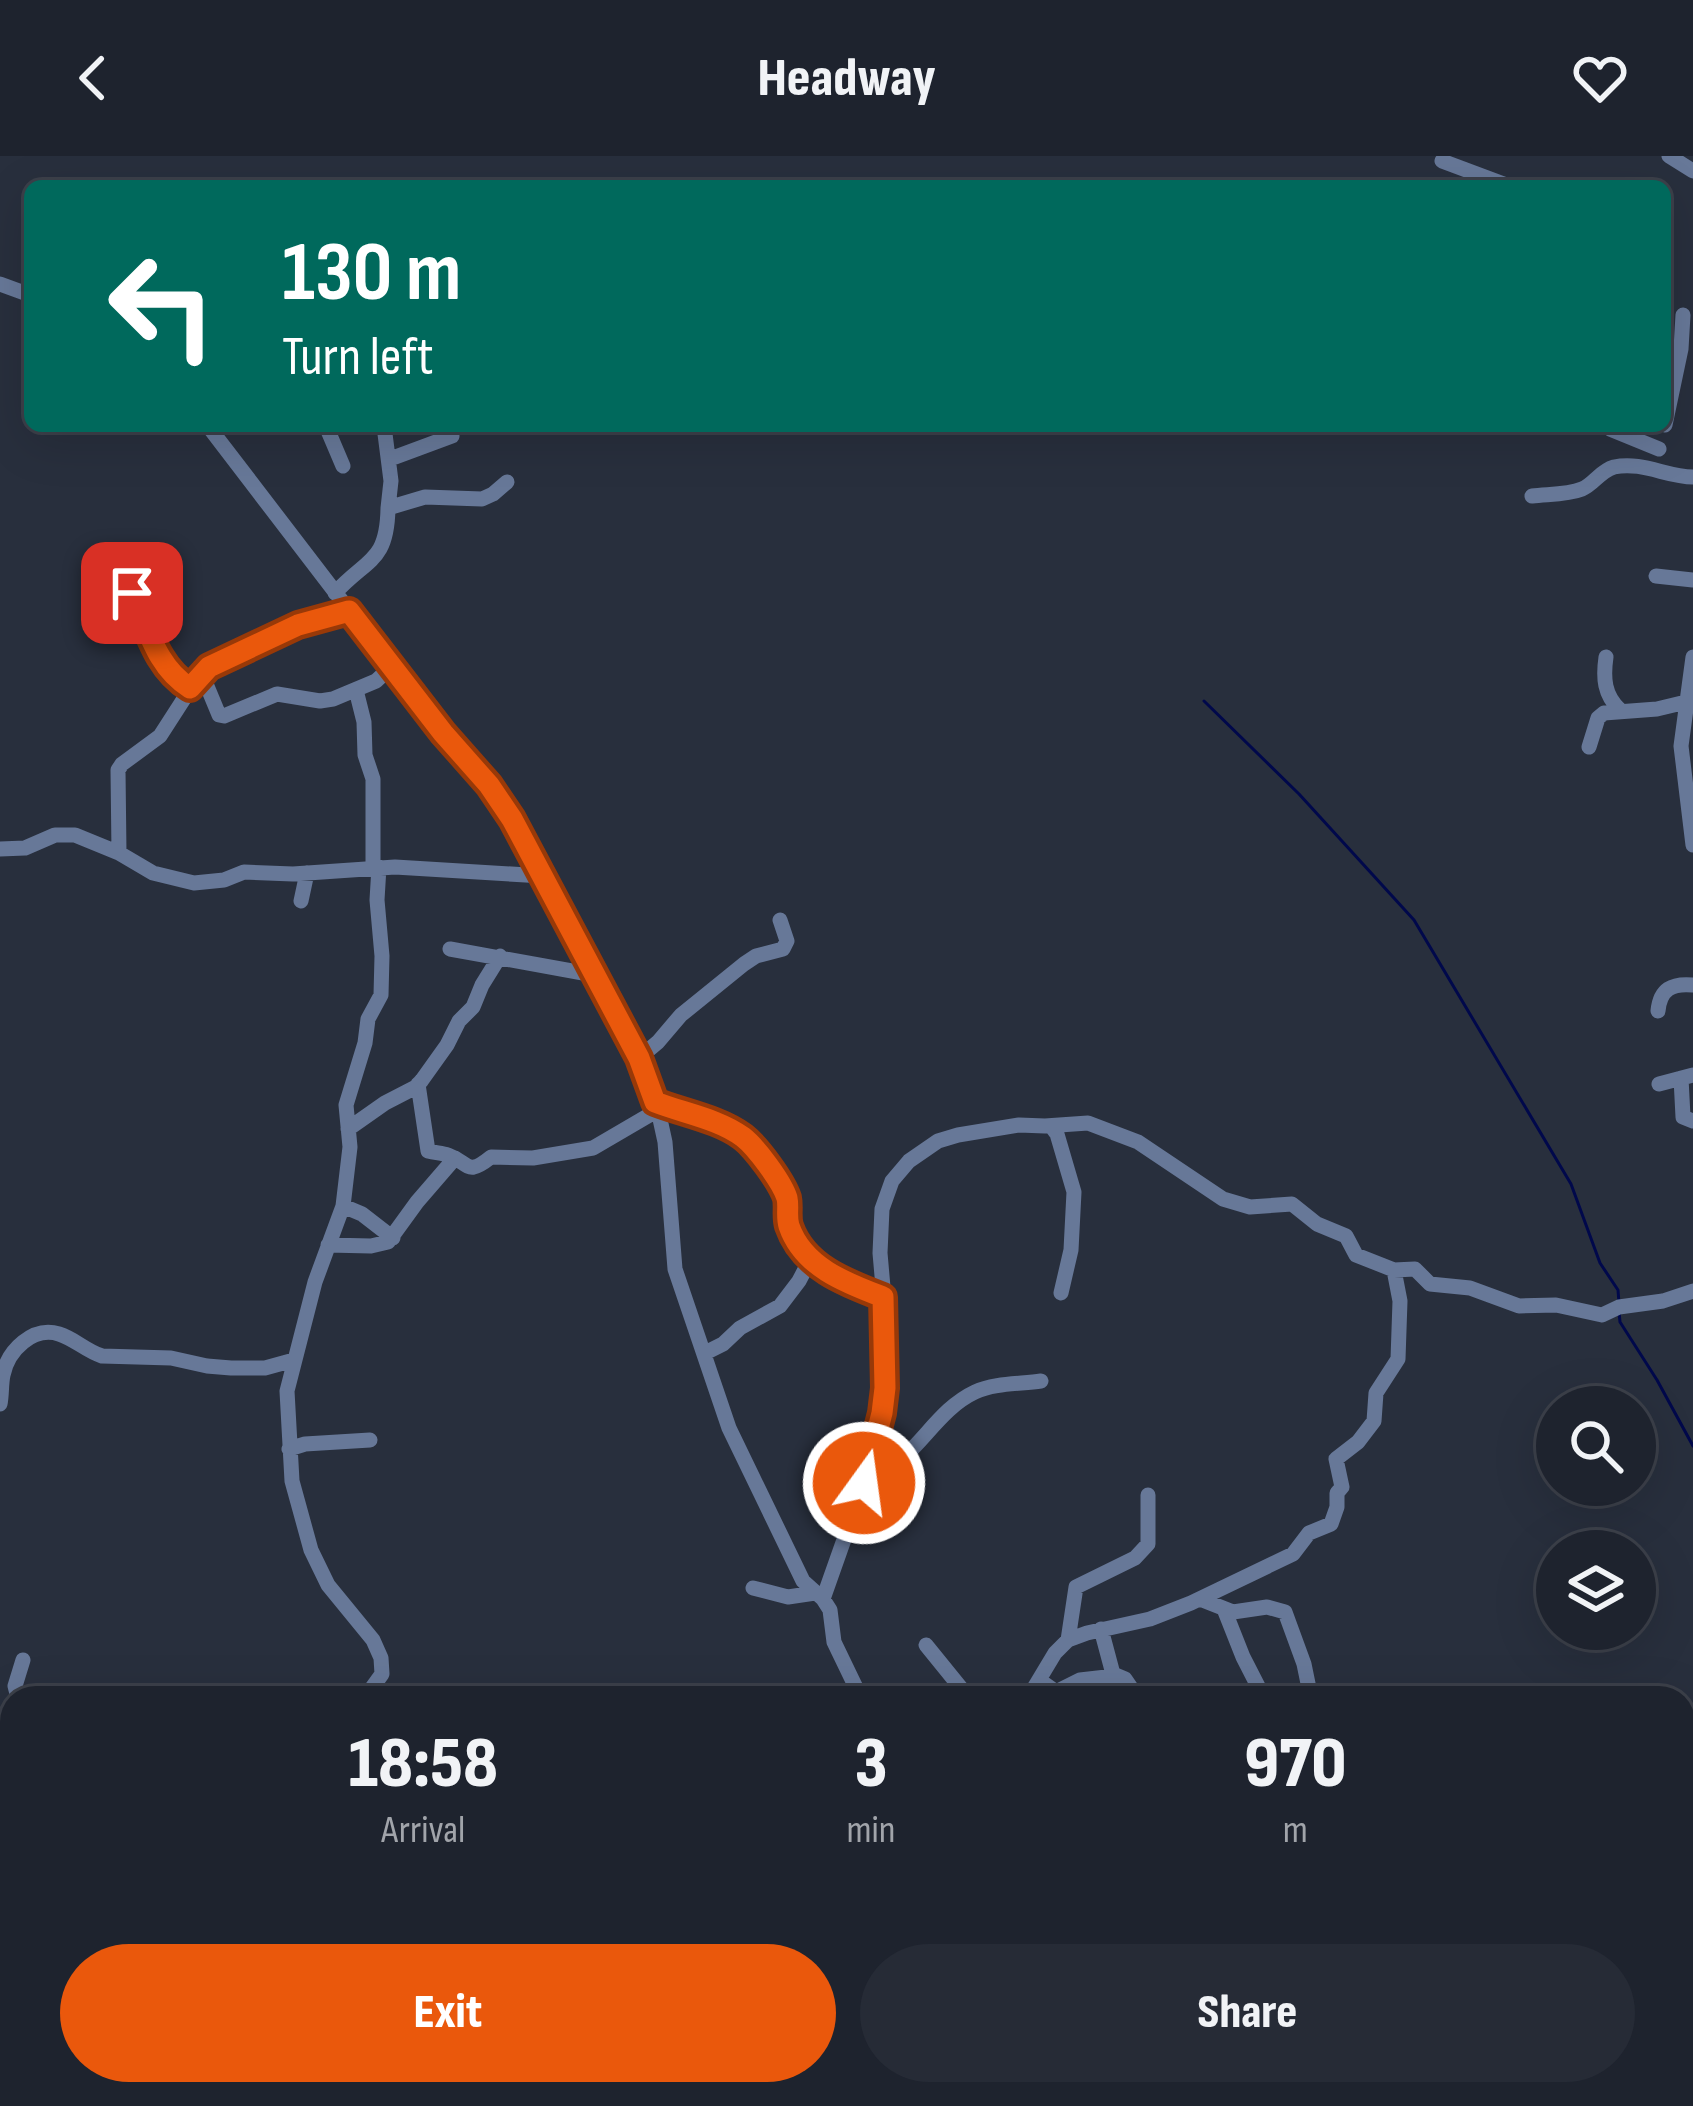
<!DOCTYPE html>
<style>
:root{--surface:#1e232e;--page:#262b36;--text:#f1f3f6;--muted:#a1a4aa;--line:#3c404a;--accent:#ea580c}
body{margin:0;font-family:"Sofia Sans Condensed",sans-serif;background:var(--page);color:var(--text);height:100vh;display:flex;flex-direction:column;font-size:45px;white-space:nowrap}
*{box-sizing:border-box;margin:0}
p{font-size:39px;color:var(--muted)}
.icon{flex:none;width:66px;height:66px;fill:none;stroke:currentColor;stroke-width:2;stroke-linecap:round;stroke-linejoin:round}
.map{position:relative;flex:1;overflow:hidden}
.drawer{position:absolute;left:0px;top:1530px;width:1695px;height:420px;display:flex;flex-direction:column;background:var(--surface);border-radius:36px 36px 0 0;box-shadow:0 12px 48px #0002,0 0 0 3px var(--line)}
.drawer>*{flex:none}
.top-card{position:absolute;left:24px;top:24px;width:1647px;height:252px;border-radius:18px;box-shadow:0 12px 48px #0002,0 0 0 3px var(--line);background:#00695c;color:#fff;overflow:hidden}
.fabs{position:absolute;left:1536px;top:1230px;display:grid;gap:24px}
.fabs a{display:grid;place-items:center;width:120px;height:120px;border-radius:50%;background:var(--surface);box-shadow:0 12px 48px #0002,0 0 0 3px var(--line);font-size:60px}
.pin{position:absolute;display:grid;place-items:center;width:102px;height:102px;color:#fff;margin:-51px;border-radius:24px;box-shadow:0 6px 18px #0006}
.me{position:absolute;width:132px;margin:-66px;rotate:14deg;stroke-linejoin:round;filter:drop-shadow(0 0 9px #0008)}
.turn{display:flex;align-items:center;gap:42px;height:252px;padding:0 60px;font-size:54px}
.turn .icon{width:156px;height:156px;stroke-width:2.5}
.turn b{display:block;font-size:84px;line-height:102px}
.eta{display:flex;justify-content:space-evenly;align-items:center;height:204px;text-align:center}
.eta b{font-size:72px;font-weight:800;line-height:84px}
.primary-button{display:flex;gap:24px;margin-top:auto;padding:24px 60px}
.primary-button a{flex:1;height:138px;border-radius:72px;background:var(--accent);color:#fff;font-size:48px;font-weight:800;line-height:138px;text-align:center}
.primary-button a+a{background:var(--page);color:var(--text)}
header{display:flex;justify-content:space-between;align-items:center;height:156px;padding:0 60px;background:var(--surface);font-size:54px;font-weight:800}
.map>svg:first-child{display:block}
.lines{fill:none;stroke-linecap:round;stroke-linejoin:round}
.stream{stroke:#00084b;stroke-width:3}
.minor{stroke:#677898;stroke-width:15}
.route-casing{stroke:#983908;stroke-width:30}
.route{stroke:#ea580c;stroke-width:21}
</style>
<header><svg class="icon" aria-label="back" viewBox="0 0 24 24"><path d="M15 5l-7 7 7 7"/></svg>Headway<svg class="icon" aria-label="heart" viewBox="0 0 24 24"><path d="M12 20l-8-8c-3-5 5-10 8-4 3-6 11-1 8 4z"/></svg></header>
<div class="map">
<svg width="1693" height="1950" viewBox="0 0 1693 1950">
<rect width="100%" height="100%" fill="#282f3d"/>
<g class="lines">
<path class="stream" d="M1204,545l95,93 115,126 157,264 29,79 18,27 1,13
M1619,1156l1,10 37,58 36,66"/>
<path class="minor" d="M1669,0l24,15
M1442,5l67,25
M0,128l30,11
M1665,269l16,-76 2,-34
M208,270l235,307 46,52 54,91 96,182 19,52 7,32 10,127 54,159 74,153 20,18 7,11 4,32 27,56
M326,270l17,40
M384,270l7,55 -3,27
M1610,273l49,20
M390,303l62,-23
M1532,340c16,-2 35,-1 50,-7 12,-5 18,-18 32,-22 28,-6 53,10 79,10
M116,402l44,102 18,20 12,8
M1656,420l37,4
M335,437c32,-35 52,-30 53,-85l37,-11 57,2 11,-5 14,-12
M1606,501c-3,21 -2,38 14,53
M1693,501l-12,89 12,99
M202,518l17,41 5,1 53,-22 43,7 13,-2 43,-18 16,-15
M356,534l8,32 1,33 8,24v89
M1589,591l9,-29 6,-5 53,-4 29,-7
M0,693l25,-1 30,-13h20l44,18 34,20 41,10 30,-3 20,-8 49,2 102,-7 148,9
M119,697l-1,-83 4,-6 38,-28 38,-59 12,-10 89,-42 50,-14
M301,745l6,-28
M450,793l144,26
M1658,855c2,-22 14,-28 35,-26
M639,902l19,-16 23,-27 63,-51 12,-8 27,-7 4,-8 -7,-21
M1681,922l2,39 10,4
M418,928l10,67c7,2 14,2 20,4 22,8 18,22 43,2l42,1 60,-10 65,-38
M1659,928l34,-9
M655,946c28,11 64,17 88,35 13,10 39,45 44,61 2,9 -1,18 2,28 14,42 57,57 94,71
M1051,970l6,8 17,58 -3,58 -10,43
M348,973l37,-26 31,-16 6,-7 25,-35 12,-24 14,-14 9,-22 18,-29
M343,1050l19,8 31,24
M328,1089l43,1 17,-4 29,-40 38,-44
M705,1197l18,-9 17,-16 40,-22 19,-25 12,-23
M0,1248c2,-10 1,-20 3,-29 5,-25 30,-49 56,-41 16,5 27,17 43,22l69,2 36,8 24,2h34l29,-8
M289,1293l16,-5 65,-4
M864,1327c14,-8 28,-15 40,-26 24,-22 41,-51 71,-65 19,-9 45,-8 66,-11
M753,1432l35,9 27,-4
M823,1443l41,-116 18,-70 3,-26v-77l-5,-57 2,-44 10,-28 17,-20 29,-20 20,-6 61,-10 26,1 43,-3 50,19 85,57 27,8 42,-3 25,20 29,12 10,19 38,15 21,-1 15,15 40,4 49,18 37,-1 46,10 17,-8 44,-6 30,-10
M1200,1443l33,13 34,-5 18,5 19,52 7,34
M1224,1453l19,48 21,41
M1101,1473l12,45 12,5 13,19
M1068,1484l8,-53 59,-29 13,-14v-49
M926,1489l43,53
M1039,1524l17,12 24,-12 35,-4
M156,1538l6,4
M18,1542l-3,-12 8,-26
M368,1542l1,-6 13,-18 -1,-16 -8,-18 -45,-55 -17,-35 -19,-69 -5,-90 28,-109 28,-76 7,-59 -4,-42 19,-62 3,-24 13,-24 1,-39 -5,-56 2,-33
M1028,1542l27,-45 13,-13 19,-7 63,-14 41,-16 102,-49 16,-21 22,-9 6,-17v-14l5,-6 -6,-28 22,-17 16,-21 2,-28 22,-34 2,-58 -6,-31
M1690,1689l3,-22
M1683,1825h10
M338,1938l6,12
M459,1938l34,7
M1009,1938l4,12
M1173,1938l16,12
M80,1950l3,-12
M415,1950l38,-12
M1233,1950l11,-12
M1391,1950l5,-12
M1613,1950l6,-12"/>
</g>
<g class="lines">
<defs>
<path id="route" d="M132,437c16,35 24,74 58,95l19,-21 89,-42 51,-14 94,122 46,52 23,34 127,239 16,44c28,11 64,17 88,35 13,10 39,45 44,61 2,9 -1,18 2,28 14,41 57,57 94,71l2,91 -3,25 -18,70"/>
</defs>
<use href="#route" class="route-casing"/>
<use href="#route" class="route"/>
</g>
</svg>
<div class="fabs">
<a><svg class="icon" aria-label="search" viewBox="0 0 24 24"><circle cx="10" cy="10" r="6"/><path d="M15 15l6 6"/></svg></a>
<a><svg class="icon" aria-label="layers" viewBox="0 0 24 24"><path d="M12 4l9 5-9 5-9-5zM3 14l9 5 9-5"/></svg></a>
</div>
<div class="pin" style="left:132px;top:437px;background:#d93025"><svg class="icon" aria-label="arrive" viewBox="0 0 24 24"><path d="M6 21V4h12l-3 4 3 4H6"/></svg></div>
<svg class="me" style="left:864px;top:1327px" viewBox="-20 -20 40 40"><circle r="17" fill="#ea580c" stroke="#fff" stroke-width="3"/><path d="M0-11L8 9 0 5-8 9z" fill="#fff"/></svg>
<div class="top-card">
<div class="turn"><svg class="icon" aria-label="left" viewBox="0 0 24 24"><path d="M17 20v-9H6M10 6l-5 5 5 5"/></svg><div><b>130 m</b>Turn left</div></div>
</div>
<section class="drawer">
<div class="eta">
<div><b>18:58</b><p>Arrival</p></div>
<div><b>3</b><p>min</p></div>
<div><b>970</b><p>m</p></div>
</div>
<div class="primary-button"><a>Exit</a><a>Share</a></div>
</section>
</div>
